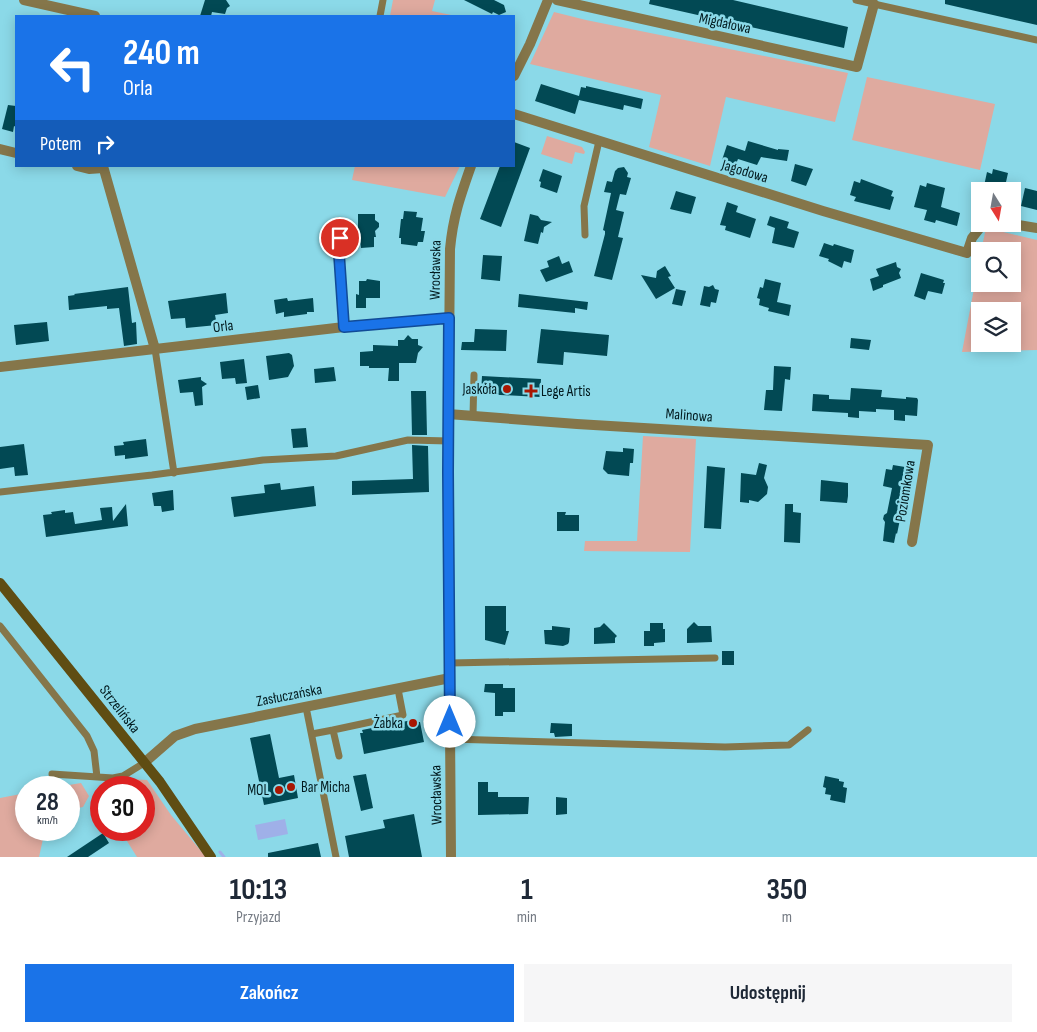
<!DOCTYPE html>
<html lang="pl">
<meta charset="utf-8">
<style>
:root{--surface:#fff;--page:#f6f6f7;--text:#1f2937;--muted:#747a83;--accent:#1a73e8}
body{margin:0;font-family:"Sofia Sans Condensed",sans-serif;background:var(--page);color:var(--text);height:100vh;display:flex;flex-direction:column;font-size:19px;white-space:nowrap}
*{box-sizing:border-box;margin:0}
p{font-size:16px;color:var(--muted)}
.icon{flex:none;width:28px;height:28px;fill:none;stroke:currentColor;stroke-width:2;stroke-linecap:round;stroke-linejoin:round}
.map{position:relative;height:857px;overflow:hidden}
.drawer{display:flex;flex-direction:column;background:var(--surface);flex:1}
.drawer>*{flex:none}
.hud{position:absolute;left:15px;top:15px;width:500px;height:152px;border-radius:0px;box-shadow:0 2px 12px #0003;background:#1a73e8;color:#fff;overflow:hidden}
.needle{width:32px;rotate:169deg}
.controls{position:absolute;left:971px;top:182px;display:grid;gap:10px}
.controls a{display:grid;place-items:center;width:50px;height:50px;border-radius:0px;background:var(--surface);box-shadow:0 2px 12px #0003;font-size:25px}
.speed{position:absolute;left:15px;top:776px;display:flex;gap:10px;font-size:25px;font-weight:700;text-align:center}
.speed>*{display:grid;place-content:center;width:65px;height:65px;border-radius:50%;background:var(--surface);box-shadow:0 2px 12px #0003;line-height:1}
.speed small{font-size:12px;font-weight:400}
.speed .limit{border:8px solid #d22;background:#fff;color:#111}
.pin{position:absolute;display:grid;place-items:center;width:42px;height:42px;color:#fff;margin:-21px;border:2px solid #fff;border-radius:50%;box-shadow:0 1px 5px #0007}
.me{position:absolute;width:55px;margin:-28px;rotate:0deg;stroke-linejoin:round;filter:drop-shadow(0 0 4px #0008)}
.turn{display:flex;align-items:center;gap:18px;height:105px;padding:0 25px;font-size:22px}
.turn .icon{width:65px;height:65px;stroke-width:2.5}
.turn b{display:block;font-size:35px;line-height:42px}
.then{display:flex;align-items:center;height:48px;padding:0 25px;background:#0003;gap:10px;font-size:19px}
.eta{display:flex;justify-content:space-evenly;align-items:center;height:85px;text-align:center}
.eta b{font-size:30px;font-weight:700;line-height:35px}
.cta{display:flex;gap:10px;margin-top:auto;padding:10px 25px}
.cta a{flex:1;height:58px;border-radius:0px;background:var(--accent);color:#fff;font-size:20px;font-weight:700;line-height:58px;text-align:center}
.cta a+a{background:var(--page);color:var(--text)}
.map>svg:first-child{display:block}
.green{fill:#dfaa9f;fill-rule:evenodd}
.water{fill:#9fb0e8}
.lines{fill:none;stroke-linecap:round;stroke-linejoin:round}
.stream{stroke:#9fb0e8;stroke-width:3}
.building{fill:#024954}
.service{stroke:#85764a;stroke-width:7}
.minor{stroke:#85764a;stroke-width:10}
.secondary{stroke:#5f4d13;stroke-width:10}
.route-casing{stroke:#114b97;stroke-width:12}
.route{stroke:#1a73e8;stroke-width:9}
.poi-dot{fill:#a81602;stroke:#8bd9e8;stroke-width:2}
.labels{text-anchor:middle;stroke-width:5;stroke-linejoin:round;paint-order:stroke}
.street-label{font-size:15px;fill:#021a1e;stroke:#8bd9e8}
.poi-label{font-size:15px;fill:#021a1e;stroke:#8bd9e8;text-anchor:end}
</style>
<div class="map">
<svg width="1037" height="857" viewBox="0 0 1037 857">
<rect width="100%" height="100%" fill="#8bd9e8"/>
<path class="green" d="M393,0h42l-3,11 24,5h-66z
M554,12l32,8 262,53 -13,49 -109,-25 -16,69 -61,-19 12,-52 -131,-31z
M867,77l128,27 -15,66 -128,-30z
M547,136l35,11 3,5 -1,2 -9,-2 -3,12 -31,-10z
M355,166h105l-15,31 -93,-17z
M986,228l51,12v110l-75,2 18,-95v27h32v-33h-31zM980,311h32v33h-32z
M643,436l53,3 -6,113 -106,-1 1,-10h52z
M129,779l18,1 24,35 35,42h-69l-17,-27h24v-42h-32l3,-4z
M81,783l8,13 -6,11 -14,3v-22l-12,-1z
M26,793v37h19l-6,27h-39v-59z"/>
<path class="water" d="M285,819l3,15 -30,6 -3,-15z"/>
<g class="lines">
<path class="stream" d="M220,852l4,5"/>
</g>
<path class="building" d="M205,0h21l4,6 -3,2 -2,6 -13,-2 -1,4h-11z
M464,0h30l10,5 2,7 -7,3 -6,-3 -1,2z
M650,0h83l115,27 -4,21 -195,-44z
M945,0h92v25l-92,-21z
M541,84l38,12 2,-9 5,1v-2l57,13 -2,10 -17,-4 -1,5 -44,-10 -4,14 -40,-13z
M8,105l8,1v21l-2,-1 -1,6 -11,-3z
M748,141l30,9v-1l11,1 -2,11 -26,-4 -4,8 -19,-6 -2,5 -14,-4 5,-15 18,6z
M514,142l16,6 -29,79 -21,-8 20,-53h14z
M795,164l18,5 -7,17 -15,-5z
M624,167l4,6 -1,4 4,1 -5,17 -6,-1 -4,16 8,2 -6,25 5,1 -11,42 -18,-4 11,-42v-3l-2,-1 8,-37 -7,-1 3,-11 5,1 3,-11 3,-3z
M543,169l19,7 -5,17 -17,-6 1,-5 -2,-1z
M993,169l15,4 -4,18h-16l1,-4 -5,-1 3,-14 5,2z
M861,179l32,12 -2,5 3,1 -4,13 -36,-9 2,-4 -6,-2 4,-14 6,2z
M927,183l18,5 -4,19 19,6 -3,13 -21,-6 -1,3 -11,-3 3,-10 -13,-3 6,-22 6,2z
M1025,188l12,3v19l-16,-4z
M676,191l20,6 -5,17 -21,-5z
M727,202l11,4 -2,6 20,7 -6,19 -25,-8 1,-4 -6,-1z
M404,211l13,1 -1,5 7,1 -2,13h4l-2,11h-5l-1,4 -16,-2v-6h-2l2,-19h2z
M358,214h17v6l4,3v4l-4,4 1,6h-2v10l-13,1 -1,-10h-2z
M530,214l8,2 3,4 11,2 -8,5 -1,6 -2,-1 -3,12 -14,-3z
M770,216l19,6 -2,6 12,4 -5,16 -22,-5 3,-15 -8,-3z
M824,243l9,3 1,-2 20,6 -3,13 -7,-2 -2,7 -14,-7 1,-2 -10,-3z
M483,255l19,1 -2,25 -19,-2z
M559,256l3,8 7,-3 4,11 -27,10 -6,-12 9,-3 -2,-6z
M896,262l1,5 4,2 -2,4 2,5 -18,7v2l-10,4 -3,-12 9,-3 -3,-7z
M665,266l6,10 -3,1 7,11 -19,11 -15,-24 15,3 1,-7z
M921,273l23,7 -1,3h2l-3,11 -14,-3 -3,9 -11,-4z
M367,279l13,2v17h-14v10h-10v-14l3,1v-14h7z
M765,279l16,4 -4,19 14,3 -2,11 -21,-5 1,-3 -10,-3 1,-6 -3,-1 3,-11 3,1z
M713,285l2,4 4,1 -3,13 -5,-1 -1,5 -10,-2 4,-19 5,1z
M128,287l4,36 4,-1 1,22 -13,2 -5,-38 -12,1v-3l-38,4 -1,-14 7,-1 -1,-1z
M676,289l10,2 -4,15 -10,-2z
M226,293l2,20 -13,2 2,10 -31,3 -1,-10 -14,1 -3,-18z
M519,294l69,8 -1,8 -12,-2v5l-57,-6z
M287,298l1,3 25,-3 1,14h-7v2l-23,3v-5l-8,2 -2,-14z
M47,322l2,19 -33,4 -2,-20z
M475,329l32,1 -1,21 -45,-1 1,-8h12z
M541,329l68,6 -2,21 -43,-4 -1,13 -26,-2z
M408,335l4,4h6v6l5,2 -5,6 -2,10h-17v18h-11l1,-13h-20v-2h-9v-14l13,-1v-6l25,1v-6h6z
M851,338l20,2 -2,10 -19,-2z
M289,353l3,2 2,11 -6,11 -19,3 -3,-24z
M244,359l3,24 -11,1 -1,-6 -13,1 -2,-17z
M774,366l17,1 -1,13 -5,-1 -3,32 -18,-1 2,-20h7z
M334,367l2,14 -21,2 -1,-14z
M482,376l59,3 -1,18 -59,-3z
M201,377v3l6,4 -5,3 1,18 -8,1 -2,-14 -13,1 -2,-13z
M258,385l2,13 -13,2 -2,-13z
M851,388l31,2 -1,7 25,2v-2l11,1 1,2 -1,16 -12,-1v6l-11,-1v-10l-18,-1v3l-17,-1v7l-11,-1v-4l-36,-2 1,-17 16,1v4l21,1z
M411,391h15l1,44h-15z
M306,428l2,19 -15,1 -2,-19z
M146,439l2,17 -23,3v-4l-10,1 -1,-10 10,-1 -1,-3z
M24,444l4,31 -13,1 -1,-9 -14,2v-22z
M412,445l16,1 1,46 -77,3v-14l61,-2z
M623,448l11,1 -1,14h-3l-1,13 -21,-2 -5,-5 3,-18 17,1z
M759,463l8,2 -3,13 4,9 -1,7 -9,8 -9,-2v3l-9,-1 1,-29 15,2z
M893,465l12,2 -3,13 6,1 -11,53 -1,-1 -2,10 -11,-2 2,-19 -2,-3 1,-4 3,-2 5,-25 -9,-2 3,-17 6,1z
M707,466l18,2 -4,61 -17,-1z
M821,480l27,3v13l-1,7 -27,-2z
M280,483l1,7 33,-4 2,20 -82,11 -3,-20 34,-4 -1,-8z
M173,490l1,20 -12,2 -1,-6h-7l-2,-13z
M126,504l2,22 -82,11 -3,-22 9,-1 -1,-2 14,-2v3l8,-1 2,12 27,-4 -2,-12 12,-1 1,14z
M785,504h8v8l8,1 -1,30 -16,-1z
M557,512h9l-1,3h14v16h-22z
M485,606h21v25h3l-4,14 -20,-5z
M694,622l4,4h13l1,16 -25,1v-14z
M604,623l13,13 -2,2v5l-21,1v-16l6,-1z
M650,623h13v6h2v13l-11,1v3h-10v-15h6z
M552,626l18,2 -1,14 -1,2 -5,2 -18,-2 -1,-14h8z
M722,651h12v14h-12z
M485,684h18v4h12v24h-12v4h-8v-23l-11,-1z
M417,719v3h3l4,20 -60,12 -4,-21h3l-1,-3z
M551,723l21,1v12l-17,1 -1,-4h-4z
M270,734l9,44 15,-3 4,23 -34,7 -14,-67z
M366,774l7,34 -12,3 -8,-35z
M825,776l14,3v2l5,1 -1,5 4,1 -2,15 -15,-3 1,-5 -6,-1 1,-6 -3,-1z
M478,782h10v10h10v5h31l-1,17 -50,1z
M556,797l11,1v16l-11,1z
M414,814l8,43h-73l-4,-21 40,-8 -2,-8z
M103,833l6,10 -21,14h-21z
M318,843l3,14h-53v-4z"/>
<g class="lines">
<path class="service" d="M856,0l181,40
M380,16l3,-16
M585,235l-1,-29 15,-65
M155,349l19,124
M473,416l1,-41
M0,492l152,-17 111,-15 73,-4 72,-16 41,1
M0,626l87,110 7,15 3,26
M450,663l265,-5
M306,707l30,150
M312,734l21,-4
M450,739l275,8 64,-2 19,-15
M339,756l-6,-26 70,-15 -5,-26
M52,774l61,4 10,-2 21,-13"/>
<path class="minor" d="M24,0l71,16
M557,0l300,67 17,-63
M514,76l16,-32 18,-44
M514,114l309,97 144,42 5,-15 11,-14
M0,149l16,4
M77,166l12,3 14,-1
M103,166l52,183
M340,222l-1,32 5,73
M1012,224l25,4
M0,367l344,-40 105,-9
M448,414l129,10 351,21 -16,97
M144,763l31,-27 20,-7 255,-51
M451,857l-3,-385 2,-223c3,-32 10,-52 21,-83"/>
<path class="secondary" d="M0,583l160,199 51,75"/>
</g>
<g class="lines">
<defs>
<path id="route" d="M340,238l-1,16 5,73 105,-9 -1,154 2,250"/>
</defs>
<use href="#route" class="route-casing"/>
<use href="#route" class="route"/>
</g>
<g class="poi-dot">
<circle cx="507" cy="389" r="5"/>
<path d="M528.5 383.5h5v5h5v5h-5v5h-5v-5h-5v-5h5z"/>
<circle cx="413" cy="723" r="5"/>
<circle cx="291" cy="787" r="5"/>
<circle cx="279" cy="790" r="5"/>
</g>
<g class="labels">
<g class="street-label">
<text transform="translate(725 23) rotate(12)" y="5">Migdałowa</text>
<text transform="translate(745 171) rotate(17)" y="5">Jagodowa</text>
<text transform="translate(435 270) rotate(-89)" y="5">Wrocławska</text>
<text transform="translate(223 326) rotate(-7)" y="5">Orla</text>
<text transform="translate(689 415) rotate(4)" y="5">Malinowa</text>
<text transform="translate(905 491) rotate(-81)" y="5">Poziomkowa</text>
<text transform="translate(289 695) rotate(-11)" y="5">Zasłuczańska</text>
<text transform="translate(120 709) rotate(52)" y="5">Strzelińska</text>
<text transform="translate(436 795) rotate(-91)" y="5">Wrocławska</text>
</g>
<g class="poi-label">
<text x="497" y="394">Jaskóła</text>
<text x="541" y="396" text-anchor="start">Lege Artis</text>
<text x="403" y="728">Żabka</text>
<text x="301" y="792" text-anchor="start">Bar Micha</text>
<text x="269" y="795">MOL</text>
</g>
</g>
</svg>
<div class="controls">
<a><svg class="needle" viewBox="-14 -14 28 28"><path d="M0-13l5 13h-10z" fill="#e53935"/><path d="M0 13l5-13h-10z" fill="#747a83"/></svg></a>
<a><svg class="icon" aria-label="search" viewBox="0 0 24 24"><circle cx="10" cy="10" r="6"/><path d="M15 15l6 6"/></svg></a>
<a><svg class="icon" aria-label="layers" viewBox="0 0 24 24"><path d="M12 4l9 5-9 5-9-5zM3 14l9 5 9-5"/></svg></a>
</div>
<div class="speed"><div>28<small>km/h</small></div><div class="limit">30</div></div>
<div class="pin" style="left:340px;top:238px;background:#d93025"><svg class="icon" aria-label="arrive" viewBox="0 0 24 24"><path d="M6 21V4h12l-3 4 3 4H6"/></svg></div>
<svg class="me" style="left:450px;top:722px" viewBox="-20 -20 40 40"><circle r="19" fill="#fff"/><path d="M0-13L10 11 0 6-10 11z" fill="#1a73e8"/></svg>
<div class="hud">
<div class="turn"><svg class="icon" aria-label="left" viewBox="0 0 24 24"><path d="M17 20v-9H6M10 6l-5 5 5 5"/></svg><div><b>240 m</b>Orla</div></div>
<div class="then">Potem<svg class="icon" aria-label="right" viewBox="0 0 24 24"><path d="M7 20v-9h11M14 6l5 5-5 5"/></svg></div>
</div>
</div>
<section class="drawer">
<div class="eta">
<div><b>10:13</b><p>Przyjazd</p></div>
<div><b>1</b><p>min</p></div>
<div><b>350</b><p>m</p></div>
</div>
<div class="cta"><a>Zakończ</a><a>Udostępnij</a></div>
</section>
